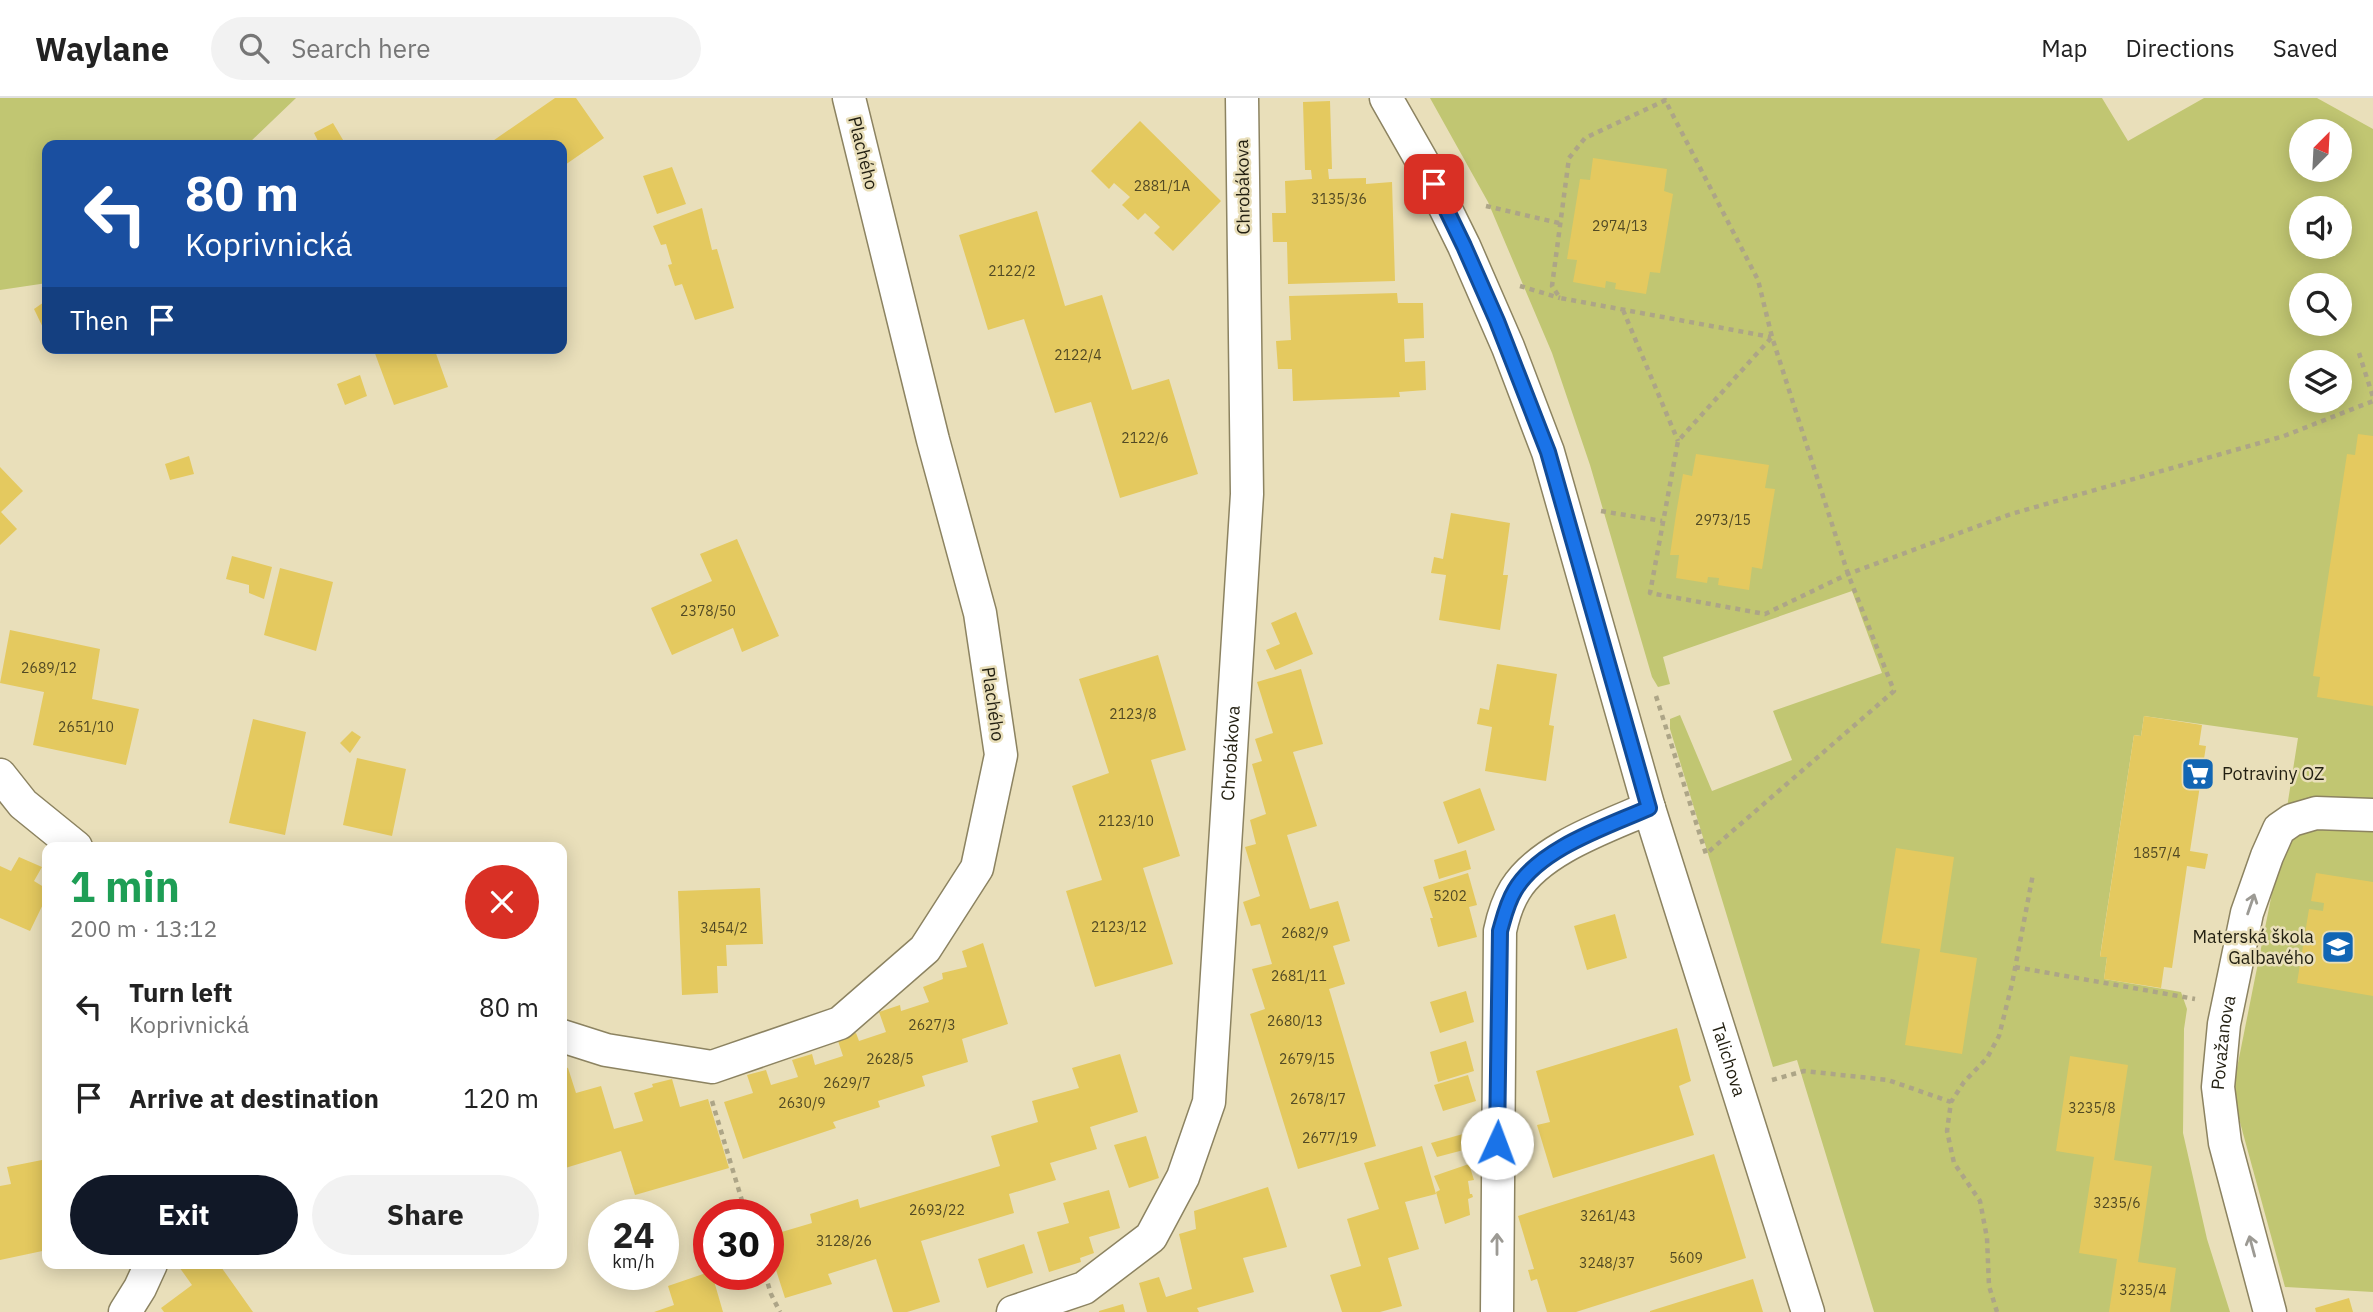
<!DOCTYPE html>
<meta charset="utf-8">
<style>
:root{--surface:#fff;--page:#f2f2f2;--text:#222;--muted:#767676;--line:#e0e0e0;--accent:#111827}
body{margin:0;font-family:"IBM Plex Sans",sans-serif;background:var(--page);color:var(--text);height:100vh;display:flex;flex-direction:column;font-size:26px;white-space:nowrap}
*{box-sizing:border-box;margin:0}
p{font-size:23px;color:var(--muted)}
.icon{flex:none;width:38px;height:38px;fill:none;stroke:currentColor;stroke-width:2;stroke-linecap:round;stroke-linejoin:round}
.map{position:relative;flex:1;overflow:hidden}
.details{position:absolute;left:42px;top:744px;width:525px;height:427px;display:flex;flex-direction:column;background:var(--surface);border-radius:14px;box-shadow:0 4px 18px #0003}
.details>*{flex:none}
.hud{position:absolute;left:42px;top:42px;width:525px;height:214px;border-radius:14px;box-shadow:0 4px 18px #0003;background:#1a4fa0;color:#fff;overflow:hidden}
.needle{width:46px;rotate:24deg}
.buttons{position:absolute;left:2289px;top:21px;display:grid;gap:14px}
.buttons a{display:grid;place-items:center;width:63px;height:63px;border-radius:50%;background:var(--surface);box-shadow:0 4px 18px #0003;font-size:35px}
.speed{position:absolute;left:588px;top:1101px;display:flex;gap:14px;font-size:35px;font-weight:700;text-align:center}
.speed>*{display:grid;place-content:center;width:91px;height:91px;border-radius:50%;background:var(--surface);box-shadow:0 4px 18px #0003;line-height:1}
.speed small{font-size:18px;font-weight:400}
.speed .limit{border:10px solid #d22;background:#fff;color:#111}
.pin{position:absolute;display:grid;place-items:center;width:60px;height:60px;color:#fff;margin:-30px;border-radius:14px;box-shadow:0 4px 10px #0006}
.me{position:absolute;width:77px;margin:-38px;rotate:2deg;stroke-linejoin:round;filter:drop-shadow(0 0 5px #0008)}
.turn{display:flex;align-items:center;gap:24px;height:147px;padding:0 28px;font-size:32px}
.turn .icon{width:91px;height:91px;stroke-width:2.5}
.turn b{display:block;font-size:49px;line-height:60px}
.then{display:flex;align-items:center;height:66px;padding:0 28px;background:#0003;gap:14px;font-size:26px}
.round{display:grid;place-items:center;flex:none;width:74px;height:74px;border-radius:37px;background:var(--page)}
.overview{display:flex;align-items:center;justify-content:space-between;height:119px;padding:0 28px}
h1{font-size:42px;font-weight:700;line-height:52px;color:#1e9e55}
.button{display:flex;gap:14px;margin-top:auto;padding:14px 28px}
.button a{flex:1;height:80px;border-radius:42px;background:var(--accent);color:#fff;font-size:28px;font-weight:700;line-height:80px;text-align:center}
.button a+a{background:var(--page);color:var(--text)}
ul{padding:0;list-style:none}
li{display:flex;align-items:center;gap:21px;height:91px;padding:0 28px}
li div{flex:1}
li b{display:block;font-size:26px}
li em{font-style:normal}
header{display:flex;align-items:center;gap:42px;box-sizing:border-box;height:98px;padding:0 35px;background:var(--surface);border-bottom:2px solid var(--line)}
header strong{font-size:33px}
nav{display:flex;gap:38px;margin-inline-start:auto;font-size:24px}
.search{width:490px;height:63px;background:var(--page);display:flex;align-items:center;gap:18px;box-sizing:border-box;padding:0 24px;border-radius:38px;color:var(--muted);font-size:26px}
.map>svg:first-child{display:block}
.green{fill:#c1c672;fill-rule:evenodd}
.building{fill:#e4c95f}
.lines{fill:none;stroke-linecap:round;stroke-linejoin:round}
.minor-casing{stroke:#8c8361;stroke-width:35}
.path{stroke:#ada587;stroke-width:4.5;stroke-dasharray:5 5;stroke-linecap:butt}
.minor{stroke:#fff;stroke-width:32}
.oneway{stroke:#9c9a94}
.route-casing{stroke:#114b97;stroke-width:18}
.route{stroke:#1a73e8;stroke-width:12}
.labels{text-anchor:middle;stroke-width:5;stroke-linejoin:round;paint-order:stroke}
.number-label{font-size:14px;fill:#524a24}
.street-label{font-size:18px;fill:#221f11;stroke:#e9dfba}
.poi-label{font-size:18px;fill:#221f11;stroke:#e9dfba;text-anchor:start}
</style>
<header>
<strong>Waylane</strong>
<div class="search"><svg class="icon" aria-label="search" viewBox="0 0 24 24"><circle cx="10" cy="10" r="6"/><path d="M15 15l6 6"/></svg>Search here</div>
<nav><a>Map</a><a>Directions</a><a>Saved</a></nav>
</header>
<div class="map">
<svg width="2373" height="1214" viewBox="0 0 2373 1214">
<rect width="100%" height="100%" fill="#e9dfba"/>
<path class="green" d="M0,0h296l-49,47h-200v138l-47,7z
M1430,0h672l26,43 76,-43h113l56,31v1163l-88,-5 -53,-194 47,-235 19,-120 -154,-22 -3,20 -7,-1 -34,221 7,1 -3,22 77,13 6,17 -3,20 -1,104 24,106 23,73h-356l-77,-252 -24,7 -103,-338v-10l10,-4 32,76 80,-31 -19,-49 109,-38 -30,-82 -189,66 7,27 -12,3 -6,-10 -62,-212 -38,-112 -64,-151zM2301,33h39v39h-39zM2301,110h39v39h-39zM2301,187h39v39h-39zM2301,264h39v39h-39z"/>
<path class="building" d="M555,0h21l28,40 -42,29v-22h-75z
M1330,3l2,68h-4l1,10 37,-1v6l26,-2 3,99 -107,3 -1,-42h-14l-1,-29h14l-1,-32 27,-2 -1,-9h-6l-2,-68z
M1140,23l81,80 -48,50 -19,-18 6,-6 -15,-14 -7,7 -16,-15 8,-8 -16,-14 -5,6 -18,-18z
M333,25l13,22h-26l-6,-12z
M1593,60l74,11 -3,22 9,3 -13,79 -10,-1 -4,22 -31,-5 1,-6 -10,-2 -1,7 -32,-6 4,-22 -10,-1 13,-80 10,1z
M672,69l14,37 -29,10 -14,-38z
M702,110l10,42 5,-1 17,59 -39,12 -13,-36 -7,2 -7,-21 4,-1 -6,-20 -5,1 -8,-19z
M1037,113l28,95 37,-11 30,95 37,-11 29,95 -78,24 -29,-96 -36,11 -31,-94 -36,11 -29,-95z
M1397,195l1,10h25l1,35 -20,1 1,23 20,-1 1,29 -27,2 1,5 -107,4 -1,-32h-14l-2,-28 15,-1 -2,-44z
M47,202v36l-13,-27z
M373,250h61l14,39 -54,18z
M360,277l7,21 -22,9 -8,-21z
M2358,336l15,2v270l-56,-9 3,-20 -7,-1 34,-222 8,1z
M1696,356l73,11 -4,23 10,1 -6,36 -7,44 -10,-2 -3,23 -31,-5 1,-7 -11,-1 -1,6 -31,-5 3,-23h-9l6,-41 7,-40 9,2z
M189,358l5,18 -24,6 -5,-16z
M0,369l23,24 -22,21 16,17 -17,16z
M1451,415l59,10 -7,52h5l-8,55 -61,-10 7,-45 -15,-2 3,-16 9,2z
M737,441l42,97 -37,16 -9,-24 -61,27 -21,-47 61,-27 -12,-27z
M232,458l40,11 -8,32 -15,-6v-8l-23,-6z
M280,470l53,14 -17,69 -52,-16z
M1296,514l17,42 -38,16 -9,-20 14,-6 -9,-21z
M10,532l90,19 -8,50 47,10 -13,56 -93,-20 11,-53 -44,-9z
M1158,557l28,95 -35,10 29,96 -37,12 30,96 -78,23 -29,-96 36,-11 -30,-94 37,-13 -30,-94z
M1497,566l60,10 -8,51 5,1 -8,55 -61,-10 7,-44 -15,-3 3,-16 9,2z
M1301,571l22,75 -30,8 24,74 -30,9 23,74 28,-8 12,40 -17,5 12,38 -16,5 47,157 -78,23 -48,-155 15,-5 -13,-40 20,-5 -12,-40 -9,2 -8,-24 17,-6 -15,-49 11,-3 -6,-24 16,-6 -14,-50 10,-3 -7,-22 18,-6 -16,-51z
M2144,618l58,9 -3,20 7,1 -16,105 18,3 -3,15 -18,-3 -15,102 -8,-1 -3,21 -57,-9 3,-22h-7l34,-222 7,1z
M253,621l53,13 -21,103 -56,-12z
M352,633l9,6 -11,16 -10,-10z
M357,660l49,11 -14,67 -49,-11z
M1480,690l15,42 -37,14 -15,-42z
M1896,750l58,9 -14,95 37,6 -15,96 -57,-9 15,-96 -39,-6z
M1466,752l5,19 -32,10 -5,-19z
M19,759l23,10 -8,14 13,8v7l-17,35 -30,-13v-52l11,5z
M1468,775l9,32 -8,2 8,30 -39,10 -8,-29h3l-10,-31z
M2316,775l57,9v114l-76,-13 12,-74 14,2 1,-8 -13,-2z
M760,790l3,56 -37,1 1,21h-10l1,27 -36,2 -4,-104z
M1615,816l12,44 -40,12 -13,-44z
M983,845l25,81 -46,15 6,23 -46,14 3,10 -47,15 2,6 -47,15 3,6 -93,31 -19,-57 29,-9 -6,-18 19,-5 5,15 27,-8 -6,-17 20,-6 3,11 28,-9 -6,-18 19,-5 3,8 27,-9 -7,-20 21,-7 1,6 28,-9 -6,-15 20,-8 -1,-6 25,-6 -5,-16z
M1466,893l8,31 -34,11 -10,-31z
M1677,930l14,53 -12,5 15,49 -141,43 -16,-53 13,-3 -14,-51z
M1466,943l8,30 -36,11 -8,-30z
M1120,956l18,58 -48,15 7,22 -47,14 6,17 -47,14 5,19 -93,28 19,61 -33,10h-14l-17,-53 -48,15 4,10 -47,14 -17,-53v-9l44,-13 -2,-9 48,-15 2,9 140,-42 -9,-30 47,-14 -6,-21 47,-13 -7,-20z
M2070,958l58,9 -14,95 38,6 -14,96 38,6 -6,44h-61l8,-53 -38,-6 15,-96 -38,-6z
M562,968l6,2 8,25 25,-7 13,43 29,-8 -9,-28 19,-6 -1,-3 20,-5 8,28 28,-8 21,69 -94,27 -14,-44 -59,18z
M1468,977l8,26 -33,10 -9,-26z
M1470,1034l5,15 -38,10 -6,-14z
M1146,1038l13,42 -30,10 -15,-43z
M1422,1048l14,48 -31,8 14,47 -31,9 14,48 -22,6h-38l-12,-37 31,-9 -14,-47 32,-10 -15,-46z
M1714,1056l32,104 -170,54h-29l-10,-33 -6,2 -3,-11 6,-1 -16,-53z
M42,1062l5,24v66l-47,10v-74l11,-2 -4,-17z
M1469,1066l5,16 -6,1 2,13h2l1,3 -5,2 2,16 -25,9 -9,-32 4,-2 -6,-14z
M1268,1089l19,60 -44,11 11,34 -57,16 2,4h-52l-8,-29 20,-6 7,20 26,-8 -13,-55 17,-5 -2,-18z
M1109,1092l11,38 -31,9 5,16 -14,5 1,4 -32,10 -12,-40 32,-9 -6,-20z
M1024,1146l9,29 -46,15 -9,-29z
M177,1166h42l34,48h-89l-3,-4 31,-23z
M709,1174l3,2 11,38h-69l20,-7 -6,-19z
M1753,1181l10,33h-113v-1z
M2349,1200l4,14h-37l-1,-4z
M1123,1206l2,8h-26v-1z"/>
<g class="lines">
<defs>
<g id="minor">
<path id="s1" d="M1386,0l37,65 41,83 44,101 40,105 101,356 159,504"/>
<path d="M0,677l23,29 53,43"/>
<path d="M562,938l44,14 106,17 128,-44 85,-74 52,-81 24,-113 -21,-142 -47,-173 -84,-342"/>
<path d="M125,1214l15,-24 11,-24"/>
<path id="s2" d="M1013,1214l71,-24 67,-51 32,-60 26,-75 38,-608 -5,-396"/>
<path d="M1497,1214l3,-381c3,-14 7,-28 15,-41 25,-41 91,-63 134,-82"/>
<path id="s3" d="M2270,1214l-45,-169 -7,-56 6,-63 23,-111 20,-57 12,-27 13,-9 24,-7 57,2"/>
</g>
</defs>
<use href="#minor" class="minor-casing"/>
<path class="path" d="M1666,2l-81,38 -16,20 -17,128 8,12 211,39
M1486,108l73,17
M1520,188l40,12
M1623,212l55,131
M1771,240l-93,103 -28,152 115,21 83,-40 163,-60 273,-78 89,-35
M2359,255l14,44
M1601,413l61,10
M1656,598l50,158 188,-163 -46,-117 -76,-237 -14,-57 -94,-182
M2015,869l180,32
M1772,982l32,-9 84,9 63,22
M712,1003l34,113
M765,1176l6,20 9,18
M1997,1214l-8,-26 -2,-48 -7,-37 -26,-38 -7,-32 4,-29 13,-20 23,-24 12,-22 13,-52 21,-110"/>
<use href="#minor" class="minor"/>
</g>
<defs><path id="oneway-shaft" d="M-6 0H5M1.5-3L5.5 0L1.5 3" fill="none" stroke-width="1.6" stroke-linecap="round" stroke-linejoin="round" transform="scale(1.75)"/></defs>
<g class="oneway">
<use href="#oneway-shaft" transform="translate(2251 806) rotate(-71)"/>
<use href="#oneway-shaft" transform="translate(1497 1146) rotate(-90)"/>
<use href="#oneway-shaft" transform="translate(2252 1148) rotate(-105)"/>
</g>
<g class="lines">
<defs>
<path id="route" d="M1434,86l30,62 33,75 51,131 101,356c-43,19 -109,40 -134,82 -8,13 -11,27 -15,41l-3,212"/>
</defs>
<use href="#route" class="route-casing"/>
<use href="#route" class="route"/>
</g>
<defs>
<symbol id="supermarket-square" viewBox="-11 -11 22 22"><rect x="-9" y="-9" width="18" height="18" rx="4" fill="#1266b4" stroke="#e9dfba"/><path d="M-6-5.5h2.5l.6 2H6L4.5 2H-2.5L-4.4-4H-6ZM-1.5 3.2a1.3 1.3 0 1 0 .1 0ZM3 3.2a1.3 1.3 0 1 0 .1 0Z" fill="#fff"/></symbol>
<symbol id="school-square" viewBox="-11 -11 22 22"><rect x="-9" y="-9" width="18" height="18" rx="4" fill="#1266b4" stroke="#e9dfba"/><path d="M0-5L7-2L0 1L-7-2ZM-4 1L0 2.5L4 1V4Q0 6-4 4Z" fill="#fff"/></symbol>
</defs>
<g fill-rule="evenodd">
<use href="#supermarket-square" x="2179" y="657" width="38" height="38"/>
<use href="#school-square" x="2319" y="830" width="38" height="38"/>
</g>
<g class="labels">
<g class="number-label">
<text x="1162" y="93">2881/1A</text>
<text x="1339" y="106">3135/36</text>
<text x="1620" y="133">2974/13</text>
<text x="1012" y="178">2122/2</text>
<text x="1078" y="262">2122/4</text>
<text x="1145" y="345">2122/6</text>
<text x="1723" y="427">2973/15</text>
<text x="708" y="518">2378/50</text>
<text x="49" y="575">2689/12</text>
<text x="1133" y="621">2123/8</text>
<text x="86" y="634">2651/10</text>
<text x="1126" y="728">2123/10</text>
<text x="2157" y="760">1857/4</text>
<text x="1450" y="803">5202</text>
<text x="1119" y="834">2123/12</text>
<text x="724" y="835">3454/2</text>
<text x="1305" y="840">2682/9</text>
<text x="1299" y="883">2681/11</text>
<text x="1295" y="928">2680/13</text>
<text x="932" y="932">2627/3</text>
<text x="890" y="966">2628/5</text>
<text x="1307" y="966">2679/15</text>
<text x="847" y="990">2629/7</text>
<text x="1318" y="1006">2678/17</text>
<text x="802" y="1010">2630/9</text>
<text x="2092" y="1015">3235/8</text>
<text x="1330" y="1045">2677/19</text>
<text x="2117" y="1110">3235/6</text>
<text x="937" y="1117">2693/22</text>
<text x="1608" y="1123">3261/43</text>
<text x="844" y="1148">3128/26</text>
<text x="1686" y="1165">5609</text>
<text x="1607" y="1170">3248/37</text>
<text x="2143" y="1197">3235/4</text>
</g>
<g class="street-label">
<text transform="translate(863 55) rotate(76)" y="6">Plachého</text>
<text transform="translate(1243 89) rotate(-91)" y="6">Chrobákova</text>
<text transform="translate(993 606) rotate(82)" y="6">Plachého</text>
<text dy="6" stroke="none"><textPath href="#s2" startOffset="656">Chrobákova</textPath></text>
<text dy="6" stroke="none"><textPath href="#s3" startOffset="276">Považanova</textPath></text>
<text dy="6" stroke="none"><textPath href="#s1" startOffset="1024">Talichova</textPath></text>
</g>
<g class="poi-label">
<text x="2222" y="682">Potraviny OZ</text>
<text x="2314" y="845" text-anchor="end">Materská škola<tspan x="2314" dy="21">Galbavého</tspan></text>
</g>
</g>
</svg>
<div class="buttons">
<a><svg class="needle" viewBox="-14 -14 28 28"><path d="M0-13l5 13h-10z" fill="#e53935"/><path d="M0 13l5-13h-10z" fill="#767676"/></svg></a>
<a><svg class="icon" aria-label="sound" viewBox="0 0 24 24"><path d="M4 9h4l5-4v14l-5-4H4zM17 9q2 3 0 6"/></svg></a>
<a><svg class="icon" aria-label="search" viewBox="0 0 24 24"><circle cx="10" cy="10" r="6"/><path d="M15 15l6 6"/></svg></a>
<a><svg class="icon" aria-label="layers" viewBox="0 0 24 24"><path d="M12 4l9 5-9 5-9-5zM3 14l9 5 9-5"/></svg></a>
</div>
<div class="speed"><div>24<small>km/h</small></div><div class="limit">30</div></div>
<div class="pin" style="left:1434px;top:86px;background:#d93025"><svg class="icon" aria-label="arrive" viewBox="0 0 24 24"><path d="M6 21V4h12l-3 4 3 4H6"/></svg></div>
<svg class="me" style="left:1497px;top:1045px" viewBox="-20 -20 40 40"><circle r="19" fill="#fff"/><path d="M0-13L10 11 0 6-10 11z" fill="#1a73e8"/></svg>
<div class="hud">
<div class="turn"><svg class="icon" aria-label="left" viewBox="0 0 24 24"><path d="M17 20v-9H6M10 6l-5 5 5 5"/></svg><div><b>80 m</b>Koprivnická</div></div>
<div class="then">Then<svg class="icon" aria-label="arrive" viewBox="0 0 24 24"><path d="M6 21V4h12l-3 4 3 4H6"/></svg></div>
</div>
<section class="details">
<div class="overview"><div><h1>1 min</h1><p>200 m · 13:12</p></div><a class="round" style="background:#d93025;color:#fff"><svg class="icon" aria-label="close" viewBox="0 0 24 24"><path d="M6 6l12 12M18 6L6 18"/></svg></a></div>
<ul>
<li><svg class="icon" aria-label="left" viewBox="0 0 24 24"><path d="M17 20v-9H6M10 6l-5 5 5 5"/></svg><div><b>Turn left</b><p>Koprivnická</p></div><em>80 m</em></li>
<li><svg class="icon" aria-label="arrive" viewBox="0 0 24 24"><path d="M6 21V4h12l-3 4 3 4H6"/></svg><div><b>Arrive at destination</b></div><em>120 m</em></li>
</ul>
<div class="button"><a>Exit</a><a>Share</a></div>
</section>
</div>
